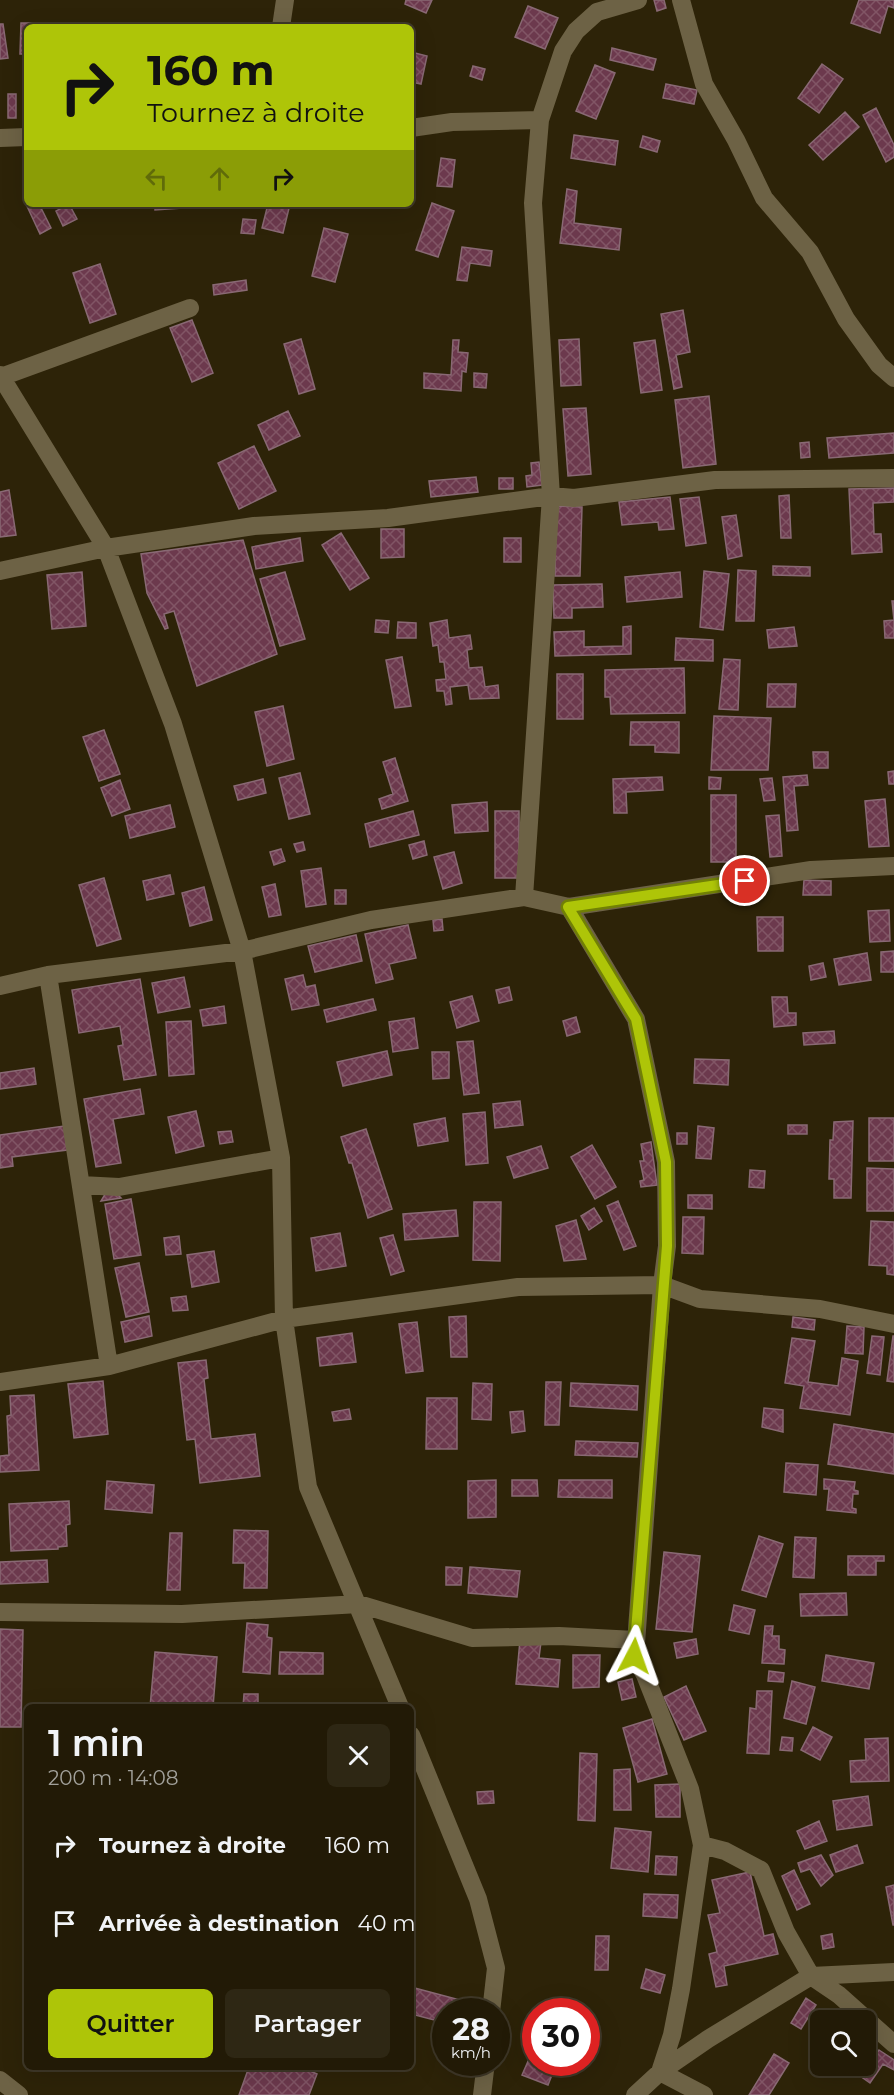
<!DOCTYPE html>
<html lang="fr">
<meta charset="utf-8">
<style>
:root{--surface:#221a06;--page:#2e2714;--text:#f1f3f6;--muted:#a2a19b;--line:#3f3828;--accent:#aec508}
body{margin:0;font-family:Montserrat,sans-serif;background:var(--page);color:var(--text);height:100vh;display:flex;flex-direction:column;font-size:22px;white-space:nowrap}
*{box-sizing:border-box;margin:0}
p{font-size:20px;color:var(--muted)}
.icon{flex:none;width:33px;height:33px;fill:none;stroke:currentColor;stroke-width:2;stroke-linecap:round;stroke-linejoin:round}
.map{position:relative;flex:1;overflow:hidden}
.details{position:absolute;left:24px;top:1704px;width:390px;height:366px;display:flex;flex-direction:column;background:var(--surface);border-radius:9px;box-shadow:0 6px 24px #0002,0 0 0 2px var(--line)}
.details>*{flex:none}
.hud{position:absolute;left:24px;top:24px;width:390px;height:183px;border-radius:9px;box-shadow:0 6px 24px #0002,0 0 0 2px var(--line);background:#aec508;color:#111;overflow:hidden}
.fabs{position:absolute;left:810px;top:2010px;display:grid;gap:12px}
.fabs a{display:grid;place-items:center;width:66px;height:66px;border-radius:9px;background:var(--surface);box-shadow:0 6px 24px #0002,0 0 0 2px var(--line);font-size:30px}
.speed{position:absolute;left:432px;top:1998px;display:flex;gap:12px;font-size:30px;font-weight:700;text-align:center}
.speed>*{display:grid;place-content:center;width:78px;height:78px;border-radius:50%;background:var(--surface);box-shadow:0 6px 24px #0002,0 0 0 2px var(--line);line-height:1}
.speed small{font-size:15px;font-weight:400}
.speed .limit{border:9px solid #d22;background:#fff;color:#111}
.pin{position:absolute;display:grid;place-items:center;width:51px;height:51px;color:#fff;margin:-26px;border:3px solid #fff;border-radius:50%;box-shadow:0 2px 6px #0007}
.me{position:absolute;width:66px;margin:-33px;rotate:4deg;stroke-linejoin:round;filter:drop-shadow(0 0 4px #0008)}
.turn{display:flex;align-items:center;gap:21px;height:126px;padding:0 24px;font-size:27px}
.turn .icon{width:78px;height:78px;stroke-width:2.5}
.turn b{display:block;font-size:42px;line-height:51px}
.lanes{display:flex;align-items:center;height:57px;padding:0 24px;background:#0003;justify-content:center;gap:30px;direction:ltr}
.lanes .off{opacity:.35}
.round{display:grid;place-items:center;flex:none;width:63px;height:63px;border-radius:9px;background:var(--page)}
.head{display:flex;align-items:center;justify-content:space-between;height:102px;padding:0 24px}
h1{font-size:36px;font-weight:600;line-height:45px}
.button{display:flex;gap:12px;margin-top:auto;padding:12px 24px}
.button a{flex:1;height:69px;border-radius:9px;background:var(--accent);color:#111;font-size:24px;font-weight:600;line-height:69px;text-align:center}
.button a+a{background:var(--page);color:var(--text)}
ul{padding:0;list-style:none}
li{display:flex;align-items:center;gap:18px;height:78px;padding:0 24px}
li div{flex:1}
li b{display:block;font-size:22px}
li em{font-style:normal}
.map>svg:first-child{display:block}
.building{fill:url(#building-cross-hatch);stroke:#896974;stroke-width:1.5}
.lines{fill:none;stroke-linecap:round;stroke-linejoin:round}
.minor{stroke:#6d6245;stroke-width:18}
.route-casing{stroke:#718005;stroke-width:15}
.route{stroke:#aec508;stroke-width:10}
</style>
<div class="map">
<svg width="894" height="2095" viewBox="0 0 894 2095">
<defs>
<pattern id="building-cross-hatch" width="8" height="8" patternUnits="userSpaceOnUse" patternTransform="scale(1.5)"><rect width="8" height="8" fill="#6c394d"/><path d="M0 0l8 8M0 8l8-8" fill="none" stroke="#815565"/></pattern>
</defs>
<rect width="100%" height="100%" fill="#2d2308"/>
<path class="building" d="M406,0h26l-6,13 -21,-9z
M654,0h10l2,8 -9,3z
M859,0h35v8l-6,-2 -8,27 -29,-10z
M528,6l30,12 -13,31 -30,-12z
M21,23h43v4h-37v27h-7z
M0,24h3l5,34 -8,1z
M612,48l44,11 -3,11 -43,-10z
M411,52l16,4 -6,28 -10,-2z
M822,64l21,15 -24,34 -21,-15z
M595,65l20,8 -19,46 -20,-8z
M473,66l12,3 -3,11 -12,-4z
M666,84l31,6 -3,14 -31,-6z
M8,94h8v24h-8z
M876,108l18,37v12l-8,5 -23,-47z
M845,112l14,15 -36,33 -14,-15z
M574,135l44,6 -3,24 -44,-7z
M643,136l17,5 -3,11 -17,-5z
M441,158l14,2 -3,27 -15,-1z
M567,189l10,2 -3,32 47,6 -2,21 -59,-7z
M432,203l22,8 -16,46 -22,-7z
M26,204h13l12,24 -11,6z
M69,204l8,15 -14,7 -7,-15z
M155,204h27v4l-27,2z
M206,204h30l-1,4z
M268,204h22l-7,29 -21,-5z
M243,219l13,1 -2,14 -13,-1z
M324,228l24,6 -13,48 -23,-6z
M462,247l30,4 -2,15 -20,-3 -3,18 -10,-1z
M100,264l16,50 -26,9 -17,-50z
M246,280l1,10 -33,5 -1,-10z
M683,310l7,42 -14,3 6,32 -8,2 -13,-75z
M192,320l21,53 -21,9 -22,-54z
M301,339l14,50 -16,5 -15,-50z
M579,339l2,46 -20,1 -2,-46z
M453,340h6l-1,12 10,1 -2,19 -4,-1 -1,20 -37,-3v-15l27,2z
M655,340l7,50 -21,3 -7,-50z
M474,373l13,1 -1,14 -12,-1z
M709,396l7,68 -33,4 -8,-68z
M586,408l5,66 -23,2 -5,-67z
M288,411l12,25 -31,14 -11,-25z
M894,433v20l-65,5 -2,-20z
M809,442l1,15 -9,1 -1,-15z
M254,446l22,45 -37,18 -21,-46z
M539,462l3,23 -15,2 -1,-11 6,-1 -1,-12z
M476,477l2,15 -47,5 -2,-16z
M499,478h14v11h-14z
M894,488v14l-21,1 1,31h7l1,18 -30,2 -3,-65z
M9,490l7,45 -16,2v-45z
M789,495l2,43h-10l-2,-42z
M670,497l4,32 -15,1 -1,-8 -36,3 -3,-23z
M699,497l7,46 -20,3 -6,-47z
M556,506l26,1 -2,69h-25z
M736,515l6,41 -14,3 -6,-42z
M381,529h23v28l-23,1z
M341,533l28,45 -19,12 -28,-45z
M300,538l3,23 -47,8 -4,-22z
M504,538h17v24h-17z
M243,540l34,114 -80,32 -23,-75 -10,3 4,14 -3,1 -18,-36 -6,-39z
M773,566l37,1v9l-37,-1z
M738,570l18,1 -2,50h-18z
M704,571l25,3 -6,56 -23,-3z
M82,572l4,54 -34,3 -5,-54z
M285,572l20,67 -25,7 -20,-67z
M680,572l2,25 -55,5 -2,-25z
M602,584l1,23 -31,1v10h-18l-1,-33z
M892,601h2v37h-9l-1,-17 10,-1z
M376,620l13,1 -1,12 -13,-1z
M447,620l2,18 21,-3 2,14 -5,1 2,18 13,-1 3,20 13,-2 1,13 -29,1 -2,-14 -18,2 2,17 -6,1 -2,-14h-7l-1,-11 10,-1 -2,-17h-4l-2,-17 -5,1 -3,-23z
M398,622l18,1v15h-19z
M631,626v28l-76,2 -1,-24 30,-1v16l39,-1v-19z
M794,627l3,19 -28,2 -2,-18z
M676,638l37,2v21l-38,-1z
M402,657l9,49 -16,2 -9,-48z
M724,659l16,1 -2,50 -19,-1z
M684,668l1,45 -74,1 -1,-17h-5v-27z
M557,674h26v45h-26z
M768,684h28l-1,23h-28z
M283,706l11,53 -27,7 -12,-54z
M714,716l57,2 -3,52h-57z
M631,722h48v31l-24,-1v-7h-25z
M104,730l16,44 -21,7 -16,-44z
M813,752h15v16h-14z
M395,758l13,43 -26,8 -3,-10 14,-5 -10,-32z
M894,771v13h-5l-1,-12z
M300,773l10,41 -21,5 -10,-41z
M807,775l1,10 -14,1 4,44 -11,1 -4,-54z
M662,777l1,13 -37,2 1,21h-13l-1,-34z
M709,777l12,1 -1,11h-11z
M772,778l3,22 -11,1 -4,-22z
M263,779l3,14 -28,7 -4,-14z
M120,780l10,29 -18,7 -11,-28z
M711,795h25v67h-25z
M885,799l4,47 -20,1 -4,-46z
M487,802l1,29 -33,2 -3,-28z
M170,805l5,22 -45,11 -5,-22z
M413,811l6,24 -49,12 -5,-23z
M495,811h24v67h-24z
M779,815l3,41 -12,1 -4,-41z
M424,841l3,14 -14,4 -4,-14z
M303,842l2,8 -8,2 -3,-8z
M281,849l4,12 -11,4 -4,-13z
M454,852l8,31 -19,6 -9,-32z
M321,868l5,36 -20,3 -5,-36z
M170,875l4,19 -27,6 -4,-19z
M104,878l17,61 -24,7 -18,-61z
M804,880l27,1v14h-28z
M275,884l6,31 -12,2 -7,-30z
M204,887l8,33 -22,6 -8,-33z
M335,890h11v14h-11z
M889,910l1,31 -20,1 -2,-31z
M757,917h26v34h-25z
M442,919l1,11 -9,1 -1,-11z
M408,925l8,33 -27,6 4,15 -17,4 -11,-49z
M356,935l6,26 -47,11 -7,-26z
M894,951v21h-13v-20z
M867,953l4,27 -32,5 -5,-26z
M823,963l3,14 -15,3 -2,-14z
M303,975l3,12 9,-2 4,20 -27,5 -7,-31z
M184,977l6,30 -32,6 -6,-30z
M140,979l16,96 -32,5 -6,-34 5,-1 -3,-19 -41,7 -7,-43z
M509,987l3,13 -13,3 -3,-13z
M472,996l7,25 -22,7 -7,-26z
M772,997h15l1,16h8v12l-22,2z
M373,999l3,11 -49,12 -3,-12z
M224,1006l2,17 -23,3 -3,-16z
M576,1017l4,15 -13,4 -4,-15z
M414,1018l4,30 -25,4 -4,-30z
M191,1021l3,53 -25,2 -3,-54z
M834,1031l1,12 -31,2 -1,-12z
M473,1041l6,52 -15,2 -7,-53z
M387,1051l5,24 -49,11 -6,-24z
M432,1052h17v26l-16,1z
M695,1059l34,1 -1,25 -34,-2z
M34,1068l2,16 -36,5v-16z
M140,1089l4,25 -31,5 8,44 -25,4 -12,-68z
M520,1101l3,24 -28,3 -2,-24z
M196,1111l8,35 -28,7 -8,-36z
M485,1112l3,51 -22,2 -3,-51z
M445,1118l3,23 -30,5 -4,-22z
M869,1118h25v43h-25z
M853,1121l-2,77h-17v-19h-5l1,-39h3l1,-18z
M788,1125h19v9h-19z
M64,1126l3,24 -55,7 1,9 -13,2v-33z
M698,1126l16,2 -3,31 -15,-1z
M366,1129l26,80 -24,9 -16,-55h-3l-8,-26z
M231,1131l2,11 -13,2 -2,-12z
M677,1133h10v11h-10z
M651,1142l6,43 -16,2 -1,-6 4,-1 -4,-19h4l-3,-17z
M592,1145l24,42 -21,12 -24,-42z
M541,1146l7,22 -34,10 -7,-21z
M867,1168l27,1v42h-27z
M750,1170l15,1 -1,17 -15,-1z
M107,1191l10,3 4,4 -20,3z
M688,1195h24v14l-24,-1z
M131,1199l10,56 -27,4 -9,-55z
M618,1201l18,45 -12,4 -17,-44z
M474,1202h27l-1,59 -27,-1z
M594,1208l8,13 -13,9 -8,-14z
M456,1210l2,26 -53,4 -2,-26z
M683,1217h21l-1,37 -21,-1z
M576,1220l10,39 -22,2 -8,-35z
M871,1221l23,1v53l-7,-1v-8l-18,-1z
M340,1233l6,33 -30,5 -5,-33z
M393,1235l11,36 -13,4 -11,-37z
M179,1236l2,18 -15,1 -2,-17z
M214,1251l5,31 -27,5 -5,-32z
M139,1263l10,49 -23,5 -11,-49z
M186,1296l2,14 -15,1 -2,-13z
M149,1316l3,20 -27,6 -4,-20z
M466,1316l1,41h-16l-2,-40z
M793,1317l22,3 -1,10 -22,-3z
M417,1322l6,49 -17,2 -7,-49z
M847,1326l17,1 -1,27 -18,-1z
M352,1333l4,29 -36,4 -3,-28z
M872,1336l12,1 -4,38 -13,-2z
M893,1336h1v46l-7,-1z
M792,1338l23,3 -7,41 30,4 4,-28 16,3 -8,54 -50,-7 4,-22 -19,-3z
M206,1360l2,18 -4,1 7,60 44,-5 5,42 -60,7 -5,-44 -8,1 -9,-77z
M103,1381l5,53 -34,4 -6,-54z
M546,1382h15l-2,43h-14z
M473,1383l19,1 -1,36 -19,-1z
M571,1383l67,3 -1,24 -67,-4z
M34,1395l5,75 -39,2v-16l9,-1 -2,-39 4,-1 -1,-19z
M427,1398h30v51h-31z
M764,1408l19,2v22l-21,-5z
M349,1409l2,10 -17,2 -2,-9z
M523,1411l2,20 -13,2 -2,-21z
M834,1424l60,10v40l-66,-10z
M576,1441l62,2 -1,14 -62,-2z
M786,1463l32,2 -2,30 -32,-3z
M824,1479l31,3 -1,8 4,1v3h-5l-1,14 4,1v4l-29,-3 2,-21h-5z
M496,1480v37l-28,1v-37z
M512,1480h25l1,16h-26z
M559,1480h53v18l-54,-1z
M107,1481l47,4 -2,28 -47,-4z
M69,1501l1,23 -4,1 1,21 -9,1v2l-47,2 -2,-47z
M234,1530l34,1 -1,57h-23l1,-25h-12z
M170,1533h12l-2,57h-13z
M759,1536l24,8 -17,53 -24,-7z
M795,1537l21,1 -2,40 -21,-1z
M664,1552l36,4 -8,76 -36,-3z
M848,1556h36v5h-8v14h-28z
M47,1560l1,22 -48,2v-22z
M446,1567l16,1 -1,17h-15z
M470,1567l50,4 -3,26 -49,-4z
M846,1593l1,22 -46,1 -1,-22z
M734,1605l21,5 -6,24 -20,-4z
M247,1623l21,2 -1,12 5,1 -2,36 -27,-2z
M765,1626h8l-1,10h7v13l6,1 -1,14 -22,-1z
M0,1629l23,1 -2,97h-21z
M696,1639l2,15 -21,4 -3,-15z
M520,1640l21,2 -2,16 21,2 -2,27 -42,-3z
M155,1652l62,5 -4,50h-63z
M280,1652l43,1v21h-44z
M573,1655h27l-1,32 -26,1z
M826,1655l48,8 -5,26 -47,-8z
M769,1671l15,2 -1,9 -15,-1z
M632,1679l4,18 -14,3 -4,-18z
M792,1681l23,6 -9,37 -22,-6z
M686,1686l20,45 -22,9 -20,-43z
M757,1691h15l-3,63 -22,-1 3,-45 6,1z
M244,1694h14v13h-15z
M652,1719l15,55 -29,8 -15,-54z
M813,1727l19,10 -12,23 -19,-10z
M782,1737l11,1 -1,13 -12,-1z
M888,1738l1,43 -38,1 -1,-21 16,-1 -1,-21z
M580,1753l17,1 -2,67 -17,-1z
M630,1769l1,41h-17v-40z
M680,1784v33h-24l-1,-32z
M493,1791l1,12 -16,1 -1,-12z
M868,1796l4,29 -35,5 -4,-29z
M819,1821l8,20 -22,8 -8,-18z
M615,1828l36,4 -3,40 -37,-4z
M857,1845l6,18 -27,9 -6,-17z
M821,1855l12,20 -12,11 -11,-17 -9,3 -3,-9z
M656,1856l21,1 -1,18 -21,-1z
M794,1870l16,34 -13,6 -15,-34z
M750,1872l14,64 9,-2 5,20 -54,12 3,19 -11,2 -7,-33 8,-2 -9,-37 12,-2 -8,-33z
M894,1885v40h-1l-7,-38z
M644,1894l34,1 -1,23 -34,-2z
M832,1934l2,13 -11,2 -2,-13z
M596,1936h13l-1,34h-13z
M646,1969l19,6 -5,18 -19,-5z
M411,1987l49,13 -3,12h-11v11l-35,-9z
M806,1998l10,7 -15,24 -10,-6z
M536,2043v19h21l-9,23 -26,-10z
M879,2050l15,10v10l-11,-6 -13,19 -14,-10 6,-7 4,2z
M774,2054l15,9 -20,32h-20z
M249,2067h52l16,7 -8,21h-70z"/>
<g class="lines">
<path class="minor" d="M681,0l23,84 32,56 28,58 46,54 36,67 33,46 15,13
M281,27l4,-27
M411,128l41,-6 88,-2
M0,138l27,-1
M0,375l106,173 67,176 69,227 39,207 3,161 24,168 92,220
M1,377l189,-69
M0,571l106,-23 148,-22 134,-8 163,-22 23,2 141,-18 179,-2
M524,897l27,-401 -18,-293 7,-83 23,-69 13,-20 21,-19 41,-12
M569,907l67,112 30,143 1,84 -5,39 -27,372 10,18 45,114 12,56 -21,144 -9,46 -12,37 44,23
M48,975l61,391
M0,986l48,-11 194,-24 129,-31 153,-23 45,10 242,-37 83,-4
M81,1185l38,2 162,-29
M0,1382l109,-16 175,-47 234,-32 144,-2 38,14 120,10 74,15
M0,1612l182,2 177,-10 113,34 87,-2 76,4
M411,1735l67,164 18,69 -5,44
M702,1845l23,6 36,19 25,62 25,44 28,19 55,49
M0,2080l19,15
M482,2095l4,-33
M635,2095l25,-23 48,-33 103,-63 83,-4"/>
</g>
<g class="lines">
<defs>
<path id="route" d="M634,1656l33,-410 -1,-84 -30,-143 -68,-112 177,-26"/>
</defs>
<use href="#route" class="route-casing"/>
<use href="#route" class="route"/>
</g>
</svg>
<div class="fabs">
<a><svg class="icon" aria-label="search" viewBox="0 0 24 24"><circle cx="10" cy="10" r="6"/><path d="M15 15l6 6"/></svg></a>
</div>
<div class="speed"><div>28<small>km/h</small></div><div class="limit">30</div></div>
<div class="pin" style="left:745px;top:881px;background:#d93025"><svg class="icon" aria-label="arrive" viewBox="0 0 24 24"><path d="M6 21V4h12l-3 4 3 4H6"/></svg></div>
<svg class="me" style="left:634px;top:1656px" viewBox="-20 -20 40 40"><path d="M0-17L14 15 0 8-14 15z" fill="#aec508" stroke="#fff" stroke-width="4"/></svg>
<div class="hud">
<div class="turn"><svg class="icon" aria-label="right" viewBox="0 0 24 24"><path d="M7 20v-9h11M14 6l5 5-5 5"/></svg><div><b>160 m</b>Tournez à droite</div></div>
<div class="lanes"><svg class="icon off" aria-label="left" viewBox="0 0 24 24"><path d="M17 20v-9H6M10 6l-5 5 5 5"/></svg><svg class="icon off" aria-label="ahead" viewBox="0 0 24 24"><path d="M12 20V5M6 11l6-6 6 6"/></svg><svg class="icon" aria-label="right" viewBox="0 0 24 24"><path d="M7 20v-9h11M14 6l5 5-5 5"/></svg></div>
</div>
<section class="details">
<div class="head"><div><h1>1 min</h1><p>200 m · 14:08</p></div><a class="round"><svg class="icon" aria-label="close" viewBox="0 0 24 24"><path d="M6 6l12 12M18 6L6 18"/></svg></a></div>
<ul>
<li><svg class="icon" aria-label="right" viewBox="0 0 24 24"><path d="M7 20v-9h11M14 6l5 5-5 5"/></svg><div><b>Tournez à droite</b></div><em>160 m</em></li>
<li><svg class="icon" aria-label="arrive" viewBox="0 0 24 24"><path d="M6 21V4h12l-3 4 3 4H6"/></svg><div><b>Arrivée à destination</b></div><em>40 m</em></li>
</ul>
<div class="button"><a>Quitter</a><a>Partager</a></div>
</section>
</div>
